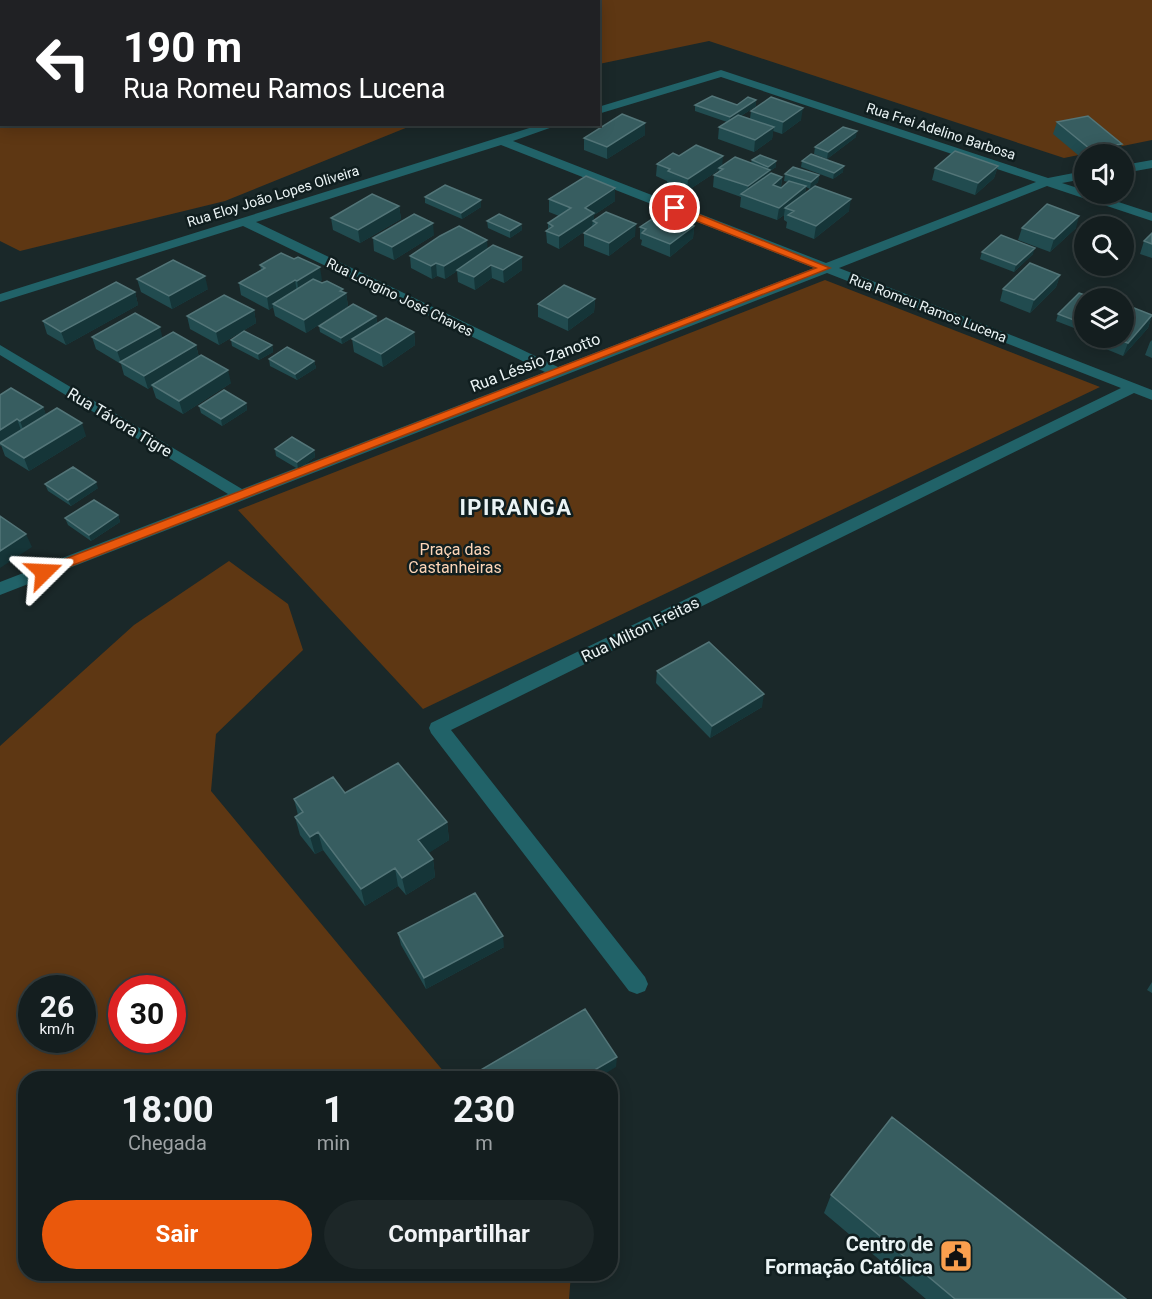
<!DOCTYPE html>
<html lang="pt">
<meta charset="utf-8">
<style>
:root{--surface:#141e1f;--page:#1d2728;--text:#f1f3f6;--muted:#9da2a4;--line:#333c3d;--accent:#ea580c}
body{margin:0;font-family:Roboto,sans-serif;background:var(--page);color:var(--text);height:100vh;display:flex;flex-direction:column;font-size:22px;white-space:nowrap}
*{box-sizing:border-box;margin:0}
p{font-size:20px;color:var(--muted)}
.icon{flex:none;width:33px;height:33px;fill:none;stroke:currentColor;stroke-width:2;stroke-linecap:round;stroke-linejoin:round}
.map{position:relative;flex:1;overflow:hidden}
.details{position:absolute;left:18px;top:1071px;width:600px;height:210px;display:flex;flex-direction:column;background:var(--surface);border-radius:24px;box-shadow:0 3px 15px #0003,0 0 0 2px var(--line)}
.details>*{flex:none}
.hud{position:absolute;left:0px;top:0px;width:600px;height:126px;box-shadow:0 3px 15px #0003,0 0 0 2px var(--line);background:#202124;color:#fff;overflow:hidden}
.fabs{position:absolute;left:1074px;top:144px;display:grid;gap:12px}
.fabs a{display:grid;place-items:center;width:60px;height:60px;border-radius:50%;background:var(--surface);box-shadow:0 3px 15px #0003,0 0 0 2px var(--line);font-size:30px}
.speed{position:absolute;left:18px;top:975px;display:flex;gap:12px;font-size:30px;font-weight:700;text-align:center}
.speed>*{display:grid;place-content:center;width:78px;height:78px;border-radius:50%;background:var(--surface);box-shadow:0 3px 15px #0003,0 0 0 2px var(--line);line-height:1}
.speed small{font-size:15px;font-weight:400}
.speed .limit{border:9px solid #d22;background:#fff;color:#111}
.pin{position:absolute;display:grid;place-items:center;width:51px;height:51px;color:#fff;margin:-26px;border:3px solid #fff;border-radius:50%;box-shadow:0 2px 6px #0007}
.me{position:absolute;width:66px;margin:-33px;rotate:69deg;stroke-linejoin:round;filter:drop-shadow(0 0 4px #0008)}
.turn{display:flex;align-items:center;gap:21px;height:126px;padding:0 24px;font-size:27px}
.turn .icon{width:78px;height:78px;stroke-width:2.5}
.turn b{display:block;font-size:42px;line-height:51px}
.eta{display:flex;justify-content:space-evenly;align-items:center;height:102px;text-align:center}
.eta b{font-size:36px;font-weight:700;line-height:42px}
.primary-button{display:flex;gap:12px;margin-top:auto;padding:12px 24px}
.primary-button a{flex:1;height:69px;border-radius:36px;background:var(--accent);color:#fff;font-size:24px;font-weight:700;line-height:69px;text-align:center}
.primary-button a+a{background:var(--page);color:var(--text)}
.map>svg:first-child{display:block}
.green{fill:#5e3713;fill-rule:evenodd}
.lines{fill:none;stroke-linecap:round;stroke-linejoin:round}
.river{fill:#1a0600;fill-rule:evenodd}
.minor{fill:#216268;fill-rule:evenodd}
.wall{fill:#214b4f}
.shaded-wall{fill:#153538}
.building{fill:#375d60;stroke:#537578;stroke-width:1.5}
.route{fill:#ea580c;stroke:#983908;stroke-width:1.5}
.labels{text-anchor:middle;stroke-width:5;stroke-linejoin:round;paint-order:stroke}
.far-street-label{font-size:14px;fill:#ebf4f5;stroke:#101e1f}
.street-label{font-size:16px;fill:#ebf4f5;stroke:#101e1f}
.park-label{font-size:16px;fill:#fdd5b7;stroke:#101e1f}
.near-poi-label{font-size:20px;font-weight:bold;fill:#ebf4f5;stroke:#101e1f;text-anchor:end}
.district-label{font-size:22px;font-weight:bold;letter-spacing:1.5px;fill:#ebf4f5;stroke:#101e1f}
</style>
<div class="map">
<svg width="1152" height="1299" viewBox="0 0 1152 1299">
<rect width="100%" height="100%" fill="#1a2829"/>
<path class="green" d="M307,0h845v140l-88,18 -355,-117 -110,23 -1,-62h-297z
M0,66l2,58 411,1 -188,76 -205,50 -20,-10z
M825,280l275,107 -677,322 -185,-199z
M229,561l59,43 15,46 -87,84 -5,57 238,287h-423v196h545l-2,25h-569v-553l134,-121zM32,988h50v52h-50zM122,988h50v52h-50z"/>
<g class="lines">
<path class="river" d="M287,0h39l-41,2z
M411,0h41l2,2h-42z
M0,75h2v24h-2z"/>
<path class="minor" d="M721,70l327,108 36,-7v8l-22,4 22,7v4h10l58,19v8l-105,-35 -208,82 313,122v10l-18,-7 -683,337 194,247 3,7 -3,7 -8,3 -8,-3 -198,-258 -2,-5 2,-5 690,-335 -294,-115 -827,322v-13l228,-88 -228,-139v-10l242,144 303,-117 -302,-146 -243,76v-8l542,-170h19l-48,17 313,122 210,-81 -315,-105 -123,37v-7zM501,145l313,123 -256,99 -302,-145z
M1152,160v8l-28,5v-8z"/>
</g>
<path class="wall" d="M756,100v6l-15,10 9,3 1,-8 50,9 -19,14 -9,-3 -1,8 -18,13 -36,-13 1,-12 8,-5 -32,-11v-6h42z
M1057,122l62,32h-35v6l-31,-26z
M645,135l-38,24 -23,-9v-12z
M856,137l-29,22 -13,-5 1,-7z
M679,156l43,10 29,-3 1,-3 24,7 -6,4v2l12,4 -1,11 7,-6 -4,-1 1,-7 34,1 -1,7 -8,7 -4,-2 -1,6 44,18 -35,28 -28,-11 1,-6 -3,-2v-5l-7,5 -37,-13 1,-10 -28,-10 1,-12 4,-3 1,-2 -32,21 -20,-8v-2l-11,-5 1,-12z
M802,161l41,11 -10,7 -32,-12z
M998,166l-4,12 -19,17 -43,-15 3,-12z
M425,197l56,10 -19,12 -37,-16z
M549,199l66,2 -21,14v5l41,16 -26,20 -25,-10v-13l8,-7 -33,23 -12,-6 -1,-12 2,-1v-7l11,-7 -10,-4z
M399,206l2,13 -41,24 -27,-13 -2,-12z
M487,221l34,3 1,6 -12,8 -22,-10z
M694,226l-1,12 -23,19 -29,-12 1,-5 -2,-1v-12z
M1022,228h54l-26,24 -32,-12z
M1152,233v25l-12,-4 4,-13z
M434,235l-40,25 -20,-9 -1,-13z
M488,249l34,21 -18,13 -12,-5 -17,12 -17,-8 -1,-11 -12,8 -8,-3 -5,3 -21,-11 -1,-12z
M982,252l51,2 -19,18 -34,-13z
M260,265l62,15 -3,2 27,11 2,13 -42,27 -31,-17 -2,-9 -4,3 -28,-15 -2,-12 22,-13z
M1060,275l-4,12 -26,26 -30,-12 3,-12z
M137,279l71,10 -36,20 -31,-17z
M135,292l3,13 -72,40 -19,-11 -4,-13z
M1093,298l-9,30 -2,3 -26,-10 2,-7z
M595,299l-1,13 -26,19 -30,-14v-13z
M254,310l2,13 -37,22 -29,-16 -3,-13z
M1152,315l-4,13 -25,28 -34,-14 1,-4h34z
M376,316l1,7 -35,21 -22,-12 -1,-6z
M414,332l1,13 -32,22 -29,-15 -2,-13z
M92,337h71l33,8 3,12 32,26 -48,31 -27,-16 -4,-12 -4,3 -24,-14 -3,-11 -25,-15z
M231,340l41,5 1,7 -14,8 -27,-14z
M1152,340v18l-7,-3 5,-13z
M269,359l45,2 2,7 -19,12 -27,-14z
M0,395l43,12 3,8 40,21 -57,35 -24,-15 -4,-11 -1,1z
M246,403l1,7 -25,16 -21,-13 -2,-7z
M275,449l39,1 1,7 -17,12 -22,-13z
M45,484l53,4 -27,18 -23,-15z
M118,515l2,7 -29,19 -23,-16 -3,-7z
M657,671l105,36 -52,31 -54,-55z
M345,793l102,29 2,18 -21,13 5,6 2,18 -29,18 -8,-9 -33,20 -42,-56 -8,4 -15,-19 -5,-18 3,-2 -4,-16z
M398,933l106,14 -78,42 -25,-44z
M1152,982v11l-5,-3z
M831,1195l295,104h-200l-102,-86z"/>
<path class="shaded-wall" d="M756,100v6l-26,17v-6z
M803,108l-2,12 -19,14 1,-12z
M645,123v12l-38,24v-12z
M774,127l-2,12 -18,13 1,-12z
M857,131l-1,6 -29,22 1,-7z
M1122,144l-3,10h-31l2,-5z
M723,156l-1,12h-3v2l-32,21 1,-12z
M776,161v6l-6,4 -1,11 -22,14 1,-10 20,-14v-5z
M844,166l-1,6 -10,7 1,-6z
M998,166l-4,12 -19,17 3,-12z
M819,175l-1,7 -8,7 1,-7z
M782,177l-2,13 -7,-5z
M806,186l-2,13 -19,9 -1,7 -7,5 2,-12z
M615,188v13l-21,14v7l-1,-1 -1,5 -33,23v-13l26,-28z
M851,199l-2,12 -35,28 2,-13z
M481,200v7l-19,12 -1,-6z
M399,206l2,13 -41,24 -2,-13z
M1079,216l-3,12 -26,24 4,-13z
M433,223l1,12 -40,25 -2,-13z
M521,224l1,6 -12,8v-7z
M636,224l-1,12 -26,20v-13z
M694,226l-1,12 -23,19v-13z
M487,240l1,12 -31,18v1l-12,8 -1,-13z
M1035,248l-2,6 -19,18 2,-7z
M522,257v13l-18,13 -1,-13z
M436,263l1,13 -5,3 -1,-13z
M491,265l1,13 -17,12 -1,-13z
M320,267l2,13 -23,14 -2,-13z
M1060,275l-4,12 -26,26 4,-13z
M205,276l3,13 -36,20 -3,-13z
M295,280l2,13 -24,11v3l-4,3 -2,-13z
M343,289l1,6 2,-2 2,13 -42,27 -2,-13z
M135,292l3,13 -72,40 -5,-13z
M595,299l-1,13 -26,19v-13z
M254,310l2,13 -37,22 -3,-13z
M376,316l1,7 -35,21 -1,-6z
M1152,316l-4,12 -25,28 5,-13z
M160,327l3,13 -42,22 -4,-11z
M414,332l1,13 -32,22 -2,-13z
M196,345l3,13 -47,27v1l-4,3 -4,-13z
M272,345l1,7 -14,8 -1,-6z
M314,361l2,7 -19,12 -2,-6z
M228,370l3,13 -48,31 -4,-13z
M246,403l1,7 -25,16 -1,-7z
M43,407l5,13 -23,14 -5,-13z
M17,419l5,14 -22,10v-13z
M82,423l4,13 -57,35 -5,-13z
M314,450l1,7 -17,12 -1,-7z
M96,482l2,6 -27,18 -3,-6z
M118,515l2,7 -29,19 -2,-6z
M26,534l6,13 -32,21v-17z
M764,694l-2,13 -52,31 2,-12z
M447,822l2,18 -28,18 -3,-18z
M318,832l5,18 -8,4 -5,-17z
M433,859l2,18 -29,18 -4,-17z
M395,868l3,18 -33,20 -4,-17z
M503,936l1,11 -78,42 -2,-11z
M617,1057l-1,10 -18,11h-17z"/>
<path class="building" d="M712,96l25,9 11,-8 8,3 -26,17 -35,-12z
M771,97l32,11 -20,14 -32,-11z
M622,114l23,9 -38,24 -23,-9z
M738,115l36,12 -19,13 -36,-13z
M1088,116l34,28 -32,5 -33,-27z
M843,127l14,4 -29,21 -13,-5z
M696,145l27,11 -35,23 -20,-8 2,-2 -13,-5 16,-11 6,3z
M955,151l43,15 -20,17 -43,-15z
M811,154l33,12 -10,7 -32,-12z
M760,155l16,6 -8,6 -16,-7z
M735,157l35,13 -22,16 -34,-11 9,-6 -4,-1z
M793,167l26,8 -8,7 -26,-8z
M771,173l11,4 -9,8 8,3 8,-7 17,5 -27,22 -38,-14z
M586,176l29,12 -30,20 9,5 -35,23 -13,-5 7,-5 -5,-3 23,-15 -22,-9z
M445,185l36,15 -20,13 -36,-16z
M815,186l36,13 -35,27 -28,-11 6,-4 -9,-3z
M372,194l27,12 -41,24 -27,-12z
M1047,204l32,12 -25,23 -32,-11z
M606,212l30,12 -27,19 -25,-10 13,-10 -4,-2z
M661,213l33,13 -24,18 -28,-11 4,-4 -6,-2z
M414,214l19,9 -41,24 -19,-9z
M499,214l22,10 -11,7 -23,-10z
M459,226l28,14 -43,26 -8,-3 -5,3 -21,-10 30,-20z
M1152,233v11l-8,-3z
M1001,235l34,13 -19,17 -34,-13z
M493,245l29,12 -19,13 -12,-5 -17,12 -17,-7z
M281,253l13,6 4,-2 22,10 -23,14 -2,-1 -28,17 -28,-14 26,-15 -5,-3z
M173,260l32,16 -36,20 -32,-17z
M1030,263l30,12 -26,25 -31,-11z
M313,279l9,4 5,-2 16,8 -3,2 6,2 -42,27 -31,-16z
M116,282l19,10 -74,40 -18,-11z
M564,285l31,14 -27,19 -30,-14z
M1079,293l14,5h-9v26l-26,-10z
M224,295l30,15 -38,22 -29,-16z
M353,304l23,12 -35,22 -22,-12z
M1124,304l28,11 -24,28 -14,-5h10z
M135,313l25,14 -43,24 -25,-14z
M386,318l28,14 -33,22 -29,-15z
M244,331l28,14 -14,9 -27,-14z
M173,332l23,13 -52,31 -24,-14z
M287,347l27,14 -19,13 -26,-15z
M201,355l27,15 -49,31 -27,-16z
M11,388l32,19 -23,14 -3,-2 -17,11v-35z
M224,390l22,13 -25,16 -22,-13z
M57,408l25,15 -58,35 -24,-15z
M292,437l22,13 -17,12 -22,-13z
M73,467l23,15 -28,18 -23,-16z
M94,500l24,15 -29,20 -24,-17z
M0,516l26,18 -26,17z
M709,642l55,52 -52,32 -55,-55z
M398,763l49,59 -29,18 15,19 -31,19 -7,-10 -34,21 -43,-57 -8,5 -15,-20 8,-5 -9,-13 39,-22 12,16z
M475,893l28,43 -79,42 -26,-45z
M585,1009l32,48 -36,21h-114z
M892,1117l234,182h-171l-124,-104z"/>
<path class="route" d="M671,206h7l152,62 -782,307h-9l-2,-3 2,-3 777,-301 -145,-57z"/>
<defs>
<symbol id="civic-square" viewBox="-11 -11 22 22"><rect x="-9" y="-9" width="18" height="18" rx="4" fill="#fa9f4e" stroke="#101e1f"/><path d="M-.6-6.5H3V-4.5H.6V-3L4-1V1h2V6H-6V1h2V-1L-.6-3ZM-1.2 2.5V6h2.4V2.5Z" fill="#111"/></symbol>
</defs>
<g fill-rule="evenodd">
<use href="#civic-square" x="937" y="1237" width="38" height="38"/>
</g>
<g class="labels">
<g class="far-street-label">
<text transform="translate(941 131) rotate(18)" y="5">Rua Frei Adelino Barbosa</text>
<text transform="translate(273 196) rotate(-17)" y="5">Rua Eloy João Lopes Oliveira</text>
<text transform="translate(400 297) rotate(26)" y="5">Rua Longino José Chaves</text>
<text transform="translate(928 308) rotate(21)" y="5">Rua Romeu Ramos Lucena</text>
</g>
<g class="street-label">
<text transform="translate(535 362) rotate(-21)" y="6">Rua Léssio Zanotto</text>
<text transform="translate(120 422) rotate(31)" y="6">Rua Távora Tigre</text>
<text transform="translate(640 629) rotate(-26)" y="6">Rua Milton Freitas</text>
</g>
<g class="park-label">
<text x="455" y="555">Praça das<tspan x="455" dy="18">Castanheiras</tspan></text>
</g>
<g class="near-poi-label">
<text x="933" y="1251">Centro de<tspan x="933" dy="23">Formação Católica</tspan></text>
</g>
<g class="district-label">
<text x="516" y="515">IPIRANGA</text>
</g>
</g>
</svg>
<div class="fabs">
<a><svg class="icon" aria-label="sound" viewBox="0 0 24 24"><path d="M4 9h4l5-4v14l-5-4H4zM17 9q2 3 0 6"/></svg></a>
<a><svg class="icon" aria-label="search" viewBox="0 0 24 24"><circle cx="10" cy="10" r="6"/><path d="M15 15l6 6"/></svg></a>
<a><svg class="icon" aria-label="layers" viewBox="0 0 24 24"><path d="M12 4l9 5-9 5-9-5zM3 14l9 5 9-5"/></svg></a>
</div>
<div class="speed"><div>26<small>km/h</small></div><div class="limit">30</div></div>
<div class="pin" style="left:675px;top:208px;background:#d93025"><svg class="icon" aria-label="arrive" viewBox="0 0 24 24"><path d="M6 21V4h12l-3 4 3 4H6"/></svg></div>
<svg class="me" style="left:44px;top:572px" viewBox="-20 -20 40 40"><path d="M0-17L14 15 0 8-14 15z" fill="#ea580c" stroke="#fff" stroke-width="4"/></svg>
<div class="hud">
<div class="turn"><svg class="icon" aria-label="left" viewBox="0 0 24 24"><path d="M17 20v-9H6M10 6l-5 5 5 5"/></svg><div><b>190 m</b>Rua Romeu Ramos Lucena</div></div>
</div>
<section class="details">
<div class="eta">
<div><b>18:00</b><p>Chegada</p></div>
<div><b>1</b><p>min</p></div>
<div><b>230</b><p>m</p></div>
</div>
<div class="primary-button"><a>Sair</a><a>Compartilhar</a></div>
</section>
</div>
